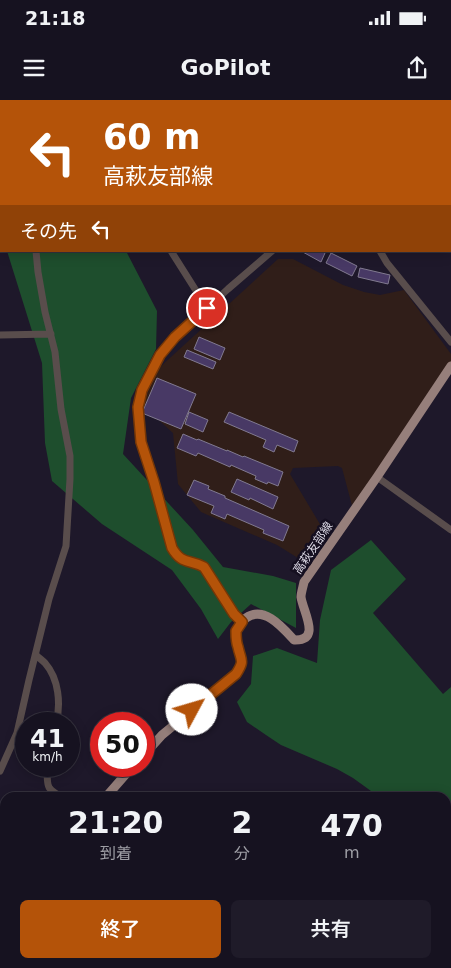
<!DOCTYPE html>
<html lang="ja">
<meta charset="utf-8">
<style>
:root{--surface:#161220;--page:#1f1b29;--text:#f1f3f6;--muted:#9e9ea5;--line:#35323e;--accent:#b45309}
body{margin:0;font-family:"DejaVu Sans","Noto Sans JP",sans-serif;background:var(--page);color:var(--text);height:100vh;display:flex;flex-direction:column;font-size:19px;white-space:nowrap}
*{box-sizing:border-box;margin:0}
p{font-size:16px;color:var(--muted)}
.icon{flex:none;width:28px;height:28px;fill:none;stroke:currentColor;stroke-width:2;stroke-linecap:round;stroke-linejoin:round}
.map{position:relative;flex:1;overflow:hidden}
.sheet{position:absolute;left:0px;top:692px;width:451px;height:176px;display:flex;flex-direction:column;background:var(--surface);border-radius:15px 15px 0 0;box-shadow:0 2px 12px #0003,0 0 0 1px var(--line)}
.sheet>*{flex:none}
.top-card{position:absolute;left:0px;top:0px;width:451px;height:152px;box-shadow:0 2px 12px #0003,0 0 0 1px var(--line);background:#b45309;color:#fff;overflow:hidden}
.speed{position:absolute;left:15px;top:612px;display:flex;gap:10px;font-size:25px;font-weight:700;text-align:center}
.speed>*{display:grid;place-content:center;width:65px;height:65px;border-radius:50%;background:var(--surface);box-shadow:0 2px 12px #0003,0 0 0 1px var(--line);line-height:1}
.speed small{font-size:12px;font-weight:400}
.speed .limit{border:8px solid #d22;background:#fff;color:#111}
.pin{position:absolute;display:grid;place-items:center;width:42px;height:42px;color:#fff;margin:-21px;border:2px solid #fff;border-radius:50%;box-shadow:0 1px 5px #0007}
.me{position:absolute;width:55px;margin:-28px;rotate:51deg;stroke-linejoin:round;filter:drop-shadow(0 0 4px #0008)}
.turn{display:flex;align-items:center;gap:18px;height:105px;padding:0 20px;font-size:22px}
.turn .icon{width:65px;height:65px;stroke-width:2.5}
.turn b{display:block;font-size:35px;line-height:42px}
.then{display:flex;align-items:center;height:48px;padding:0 20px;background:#0003;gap:10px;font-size:19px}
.eta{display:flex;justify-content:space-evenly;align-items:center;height:85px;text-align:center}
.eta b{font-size:30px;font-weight:600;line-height:35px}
.cta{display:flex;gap:10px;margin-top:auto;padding:10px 20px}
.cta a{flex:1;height:58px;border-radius:8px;background:var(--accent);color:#fff;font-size:20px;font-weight:600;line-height:58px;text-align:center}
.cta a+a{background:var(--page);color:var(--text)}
.status{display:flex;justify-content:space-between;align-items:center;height:35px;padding:0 25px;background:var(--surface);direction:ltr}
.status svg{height:14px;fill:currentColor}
header{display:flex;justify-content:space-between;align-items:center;height:65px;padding:0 20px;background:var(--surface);font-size:22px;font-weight:600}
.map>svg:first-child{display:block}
.education{fill:#301e19}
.forest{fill:#1e4e2d}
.building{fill:#483965;stroke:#817a90}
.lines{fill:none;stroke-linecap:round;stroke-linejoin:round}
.minor{stroke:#594d4c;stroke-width:7}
.major{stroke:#967f7b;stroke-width:9}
.route-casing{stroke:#753606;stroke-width:12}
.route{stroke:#b45309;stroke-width:9}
.labels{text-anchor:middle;stroke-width:5;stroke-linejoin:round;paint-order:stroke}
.street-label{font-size:12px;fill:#dfdce8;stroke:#150f20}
</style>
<div class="status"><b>21:18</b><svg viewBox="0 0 49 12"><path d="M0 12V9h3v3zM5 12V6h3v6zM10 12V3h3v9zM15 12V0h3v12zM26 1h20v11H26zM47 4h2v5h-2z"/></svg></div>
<header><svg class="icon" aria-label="menu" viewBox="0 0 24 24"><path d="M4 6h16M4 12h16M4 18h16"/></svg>GoPilot<svg class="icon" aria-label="share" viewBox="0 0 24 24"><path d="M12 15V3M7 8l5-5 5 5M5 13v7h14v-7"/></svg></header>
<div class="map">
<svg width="451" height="868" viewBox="0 0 451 868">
<rect width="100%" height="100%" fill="#1e182a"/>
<path class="education" d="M278,159h15l50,26 21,7 16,3 24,-5 47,64v8l-74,111 -23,40 -12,-45 -4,-2 -45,2 -3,6 37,62 -29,22 -21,-13 -76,-33 -23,-28 -5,-51 -31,-28 18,-38z"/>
<path class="forest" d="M0,0h18l1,1h-18v138l-1,-2z
M7,151h119l31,60 -1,38 -25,49 -8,56 70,76 30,37 50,9 23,7v45l-45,-24 -20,18 -13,17 -17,-30 -29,-39 -70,-46 -50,-43 -7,-38 -3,-80z
M371,440l35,39 -33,34 70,81 8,-7v190l-5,-2v-77l-68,-1 -7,-6 -18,-13 -16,-9 -56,-24 -15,-10 -19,-13 -10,-20 14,-18 2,-28 24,-8 40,15 3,-43 11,-50z"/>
<path class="building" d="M301,151h20l4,2 -4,9z
M331,153l26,13 -5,10 -26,-13z
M360,168l30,7 -2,9 -30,-7z
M199,237l26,11 -5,12 -26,-11z
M187,250l29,12 -3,7 -29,-12z
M157,278l39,16 -15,35 -39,-16z
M189,312l19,8 -5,12 -18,-8z
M229,312l69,29 -4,11 -17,-7 -3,7 -11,-5 3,-7 -42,-18z
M183,334l14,6 1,-1 29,12v-1l16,7 1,-1 39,16 -5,14 -10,-4 -1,2 -12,-5 1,-3 -25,-11 -1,2 -32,-14 -2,3 -19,-8z
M237,379l41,18 -5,12 -23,-11 -1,2 -18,-8z
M194,380l15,6 -1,3 17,7v2l64,28 -6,15 -20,-8 1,-3 -37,-16 -2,5 -14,-6 3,-7 -27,-11z"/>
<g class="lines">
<path class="minor" d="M27,0l1,1
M77,0l2,1
M116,0l1,1
M201,0l2,1
M265,0l1,1
M305,0l3,1
M408,0l3,1
M99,1l1,-1
M223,1l1,-1
M289,1l2,-1
M419,1l1,-1
M450,15h1
M0,70l1,2
M171,151l36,57
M380,151l7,12 64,79
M0,235l51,-1
M377,377l74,53
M242,522l-8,-8 -30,-47c-15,-8 -22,-2 -32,-20l-18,-66 -13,-39 -3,-35 4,-18 18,-34 15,-18 53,-48 44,-38
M36,555c3,3 6,5 9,8 14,16 16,41 11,61
M99,645l2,2
M47,666c1,21 -3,21 16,32
M0,671l17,-38 12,-53 20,-81 17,-53 4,-67v-23l-9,-47 -6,-57 -10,-40 -7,-40 -2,-21
M446,839l5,2"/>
<path class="major" d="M144,655l18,-20 74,-61c10,-16 2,-20 1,-36 -1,-3 -1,-6 -1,-8 2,-4 7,-9 10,-12 18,-13 37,10 48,22 28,1 9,-28 7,-43 0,-4 2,-10 3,-15l73,-105 74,-111
M105,698l28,-32
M0,800l5,-5"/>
</g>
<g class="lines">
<defs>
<path id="route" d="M192,610l44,-36c9,-14 5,-13 2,-27 -2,-5 -2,-11 -2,-16l6,-9 -8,-8 -30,-47c-15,-8 -22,-2 -32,-19l-18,-66 -13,-40 -3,-35 4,-17 18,-35 15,-18 32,-29"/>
</defs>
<use href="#route" class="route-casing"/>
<use href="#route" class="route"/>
</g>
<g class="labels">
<g class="street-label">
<text transform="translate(313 448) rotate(-56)" y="4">高萩友部線</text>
</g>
</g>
</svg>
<div class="speed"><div>41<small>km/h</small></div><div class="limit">50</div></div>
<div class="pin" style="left:207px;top:208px;background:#d93025"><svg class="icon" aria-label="arrive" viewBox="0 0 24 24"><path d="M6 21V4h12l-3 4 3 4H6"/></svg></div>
<svg class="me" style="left:192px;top:610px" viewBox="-20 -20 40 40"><circle r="19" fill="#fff"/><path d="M0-13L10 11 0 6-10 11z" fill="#b45309"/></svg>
<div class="top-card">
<div class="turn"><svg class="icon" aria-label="left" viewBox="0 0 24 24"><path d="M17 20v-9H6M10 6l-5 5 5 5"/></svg><div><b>60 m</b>高萩友部線</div></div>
<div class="then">その先<svg class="icon" aria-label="left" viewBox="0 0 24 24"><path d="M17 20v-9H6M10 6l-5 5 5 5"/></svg></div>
</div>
<section class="sheet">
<div class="eta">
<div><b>21:20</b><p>到着</p></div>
<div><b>2</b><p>分</p></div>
<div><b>470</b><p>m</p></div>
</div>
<div class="cta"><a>終了</a><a>共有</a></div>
</section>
</div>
